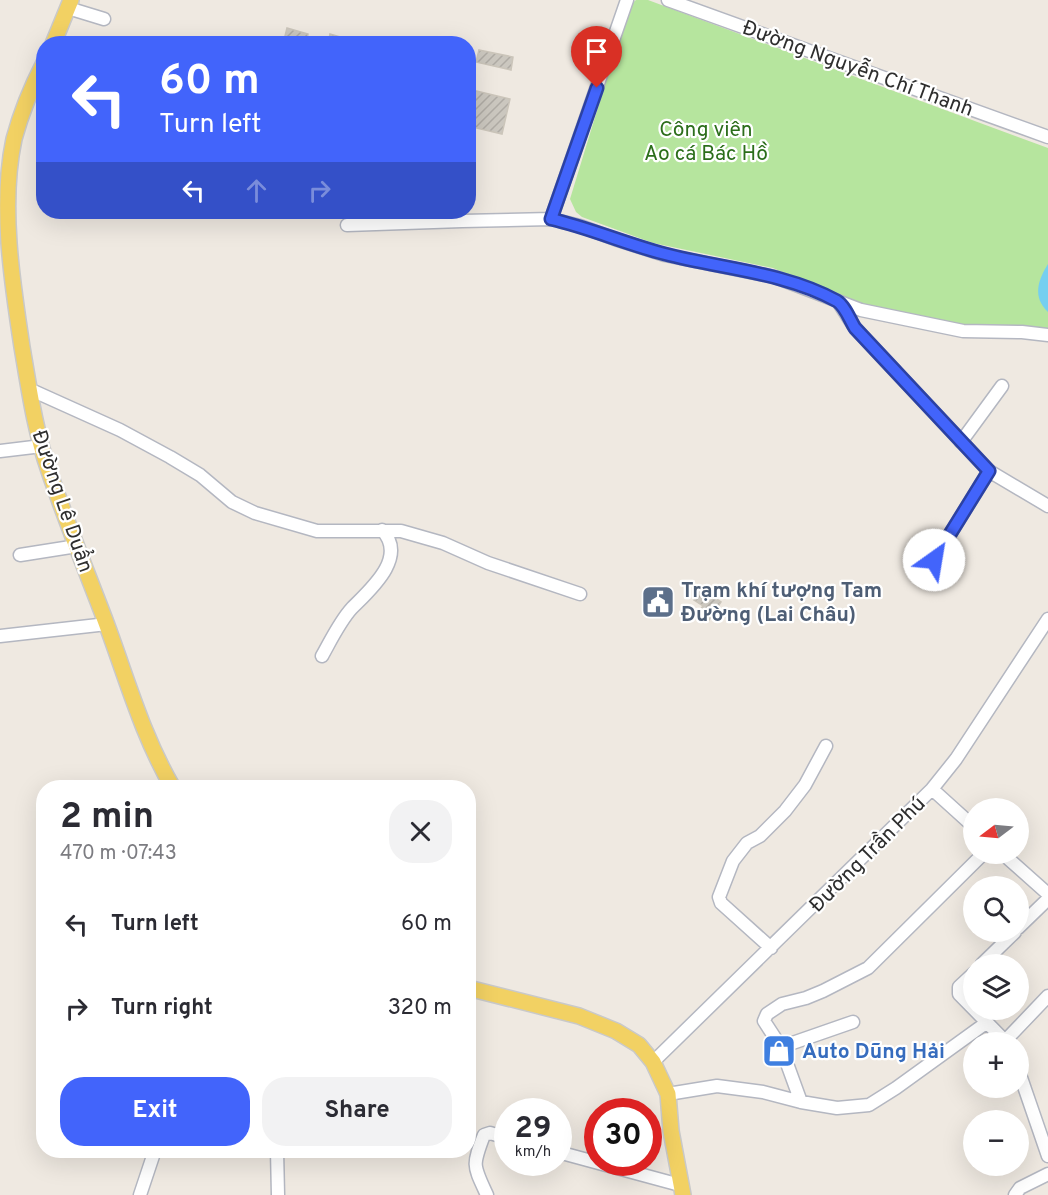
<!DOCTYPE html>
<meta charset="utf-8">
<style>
:root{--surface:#fff;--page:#f2f2f3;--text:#2b2b33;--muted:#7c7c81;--accent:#4264fb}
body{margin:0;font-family:Overpass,sans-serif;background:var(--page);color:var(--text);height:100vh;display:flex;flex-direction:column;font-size:22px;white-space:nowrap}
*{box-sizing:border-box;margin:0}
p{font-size:20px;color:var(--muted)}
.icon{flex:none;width:33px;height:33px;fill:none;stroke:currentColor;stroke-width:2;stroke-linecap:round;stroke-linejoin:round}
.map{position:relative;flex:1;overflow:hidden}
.drawer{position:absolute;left:36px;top:780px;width:440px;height:378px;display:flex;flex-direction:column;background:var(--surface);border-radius:24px;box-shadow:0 6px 24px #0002}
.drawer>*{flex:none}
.hud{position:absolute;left:36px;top:36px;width:440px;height:183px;border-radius:24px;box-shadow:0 6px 24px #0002;background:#4264fb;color:#fff;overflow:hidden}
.needle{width:39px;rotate:254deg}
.controls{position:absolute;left:963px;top:798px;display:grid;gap:12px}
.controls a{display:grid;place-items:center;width:66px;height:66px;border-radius:50%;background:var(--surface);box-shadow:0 6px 24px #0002;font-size:30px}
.speed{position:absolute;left:494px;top:1098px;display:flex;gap:12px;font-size:30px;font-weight:700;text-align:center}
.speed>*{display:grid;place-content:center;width:78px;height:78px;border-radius:50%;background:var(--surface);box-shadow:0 6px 24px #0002;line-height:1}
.speed small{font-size:15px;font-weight:400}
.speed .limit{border:9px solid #d22;background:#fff;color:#111}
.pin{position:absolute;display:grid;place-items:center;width:51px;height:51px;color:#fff;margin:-62px -26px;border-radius:50% 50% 50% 0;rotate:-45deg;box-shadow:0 0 6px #0007}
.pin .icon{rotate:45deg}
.me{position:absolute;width:66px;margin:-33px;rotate:32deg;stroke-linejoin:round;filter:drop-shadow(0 0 4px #0008)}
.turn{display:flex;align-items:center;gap:21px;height:126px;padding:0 24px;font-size:27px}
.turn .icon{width:78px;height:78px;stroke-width:2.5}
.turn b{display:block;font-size:42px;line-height:51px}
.lanes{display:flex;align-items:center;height:57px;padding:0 24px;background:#0003;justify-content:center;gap:30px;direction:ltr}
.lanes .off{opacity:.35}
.round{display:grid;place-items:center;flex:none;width:63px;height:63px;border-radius:24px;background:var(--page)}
.head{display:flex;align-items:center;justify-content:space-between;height:102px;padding:0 24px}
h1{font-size:36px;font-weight:700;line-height:45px}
.primary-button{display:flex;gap:12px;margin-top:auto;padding:12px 24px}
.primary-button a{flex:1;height:69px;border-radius:24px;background:var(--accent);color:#fff;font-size:24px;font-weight:700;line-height:69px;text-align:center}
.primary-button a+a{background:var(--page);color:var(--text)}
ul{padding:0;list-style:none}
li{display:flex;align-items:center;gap:18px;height:84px;padding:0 24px}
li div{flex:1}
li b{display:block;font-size:22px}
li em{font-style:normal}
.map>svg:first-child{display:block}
.green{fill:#b6e59e}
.water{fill:#75cff0}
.building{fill:url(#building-hatch);stroke:#cbc5ba;stroke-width:1.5}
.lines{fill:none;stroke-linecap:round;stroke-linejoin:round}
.minor-casing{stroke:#b4b7c1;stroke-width:15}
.major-casing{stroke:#c9c9c9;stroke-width:18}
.minor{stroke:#fff;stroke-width:12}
.major{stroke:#f2d163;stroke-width:15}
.route-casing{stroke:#2b41a3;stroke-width:15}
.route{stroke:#4264fb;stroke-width:10}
.labels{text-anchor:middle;stroke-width:4.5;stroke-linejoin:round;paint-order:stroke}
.street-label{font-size:21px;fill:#2e2e2e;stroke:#fff}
.park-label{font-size:21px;fill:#2c6e1b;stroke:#fff}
.service-label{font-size:21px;font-weight:bold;fill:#4e5e75;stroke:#fff;text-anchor:start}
.shop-label{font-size:21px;font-weight:bold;fill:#366cbe;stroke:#fff;text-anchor:start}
</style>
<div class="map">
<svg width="1048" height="1195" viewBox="0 0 1048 1195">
<defs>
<pattern id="building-hatch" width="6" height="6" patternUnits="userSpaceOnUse" patternTransform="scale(1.5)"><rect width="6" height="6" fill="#cbc7bf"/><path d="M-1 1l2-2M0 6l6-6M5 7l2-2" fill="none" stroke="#afaba4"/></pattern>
</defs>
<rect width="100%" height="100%" fill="#efe9e1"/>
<path class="green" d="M636,0h12l400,148v182l-80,-4 -36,-4 -80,-20 -79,-34 -120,-25 -71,-26 -6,-5 -6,-13 59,-193z"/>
<path class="water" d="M1048,264v48c-16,-15 -10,-32 0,-48z"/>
<path class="building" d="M287,28l21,6 -2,10h-23z
M330,34l24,7v3h-26z
M479,50l34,7 -2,13 -35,-8z
M468,89l42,10 -8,35 -34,-8z
M702,589l19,13 -12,18 -11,-8 5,-6 -9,-6z"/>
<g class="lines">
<defs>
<path id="minor" d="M668,0l380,137
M68,8l36,11
M551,219l76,-219
M347,225l115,-4 89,-2 29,7 35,13 50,16 110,22 86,33 102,21 59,1 26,3
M839,303l16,25 134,143 59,35
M29,389l91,41 50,27 30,18 32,27 23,11 62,18h84l42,12 45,20 92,31
M961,442l41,-56
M0,451l42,-5
M20,555l57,-9
M934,560l55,-89
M0,636l107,-12
M322,656c9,-16 18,-35 30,-48 19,-19 56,-51 30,-78
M932,789l42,38
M1003,854l45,40
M1018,928l30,-29
M771,948l-50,-45 -2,-6 14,-36 14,-18 13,-7 25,-25 20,-26 21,-39
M982,964l33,-32
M974,973l-15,14v7l47,48
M1005,1041l43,-45
M781,1047l72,-25
M653,1062l279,-273 24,-30 92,-140
M1018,1069l30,87
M668,1094l49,-8 46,6 38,10 36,6 32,-3 27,-17 90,-65
M801,1102l-20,-55 -17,-26 3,-7 15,-10 24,-6 17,-7 45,-23 115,-114
M277,1150l1,45
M558,1152l122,33
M140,1195l15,-45
M487,1195c-14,-30 -15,-29 -3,-60l6,-2 17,5
M1015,1195l5,-7 28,-14"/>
<path id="major" d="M53,44l18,-44
M44,63c-13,25 -23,50 -30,76 -14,65 -2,143 8,208 7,41 13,84 27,124 17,50 37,99 56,149 21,56 37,115 68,168
M468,988l111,28 37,15 23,14 14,17 15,32 3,37 12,64"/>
</defs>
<use href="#minor" class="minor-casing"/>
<use href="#major" class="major-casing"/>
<use href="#minor" class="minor"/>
<use href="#major" class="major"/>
</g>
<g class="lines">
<defs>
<path id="route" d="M597,88l-46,131c39,9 75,25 114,35 57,15 119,18 172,47 8,5 13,19 18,27l134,143 -55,89"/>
</defs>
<use href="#route" class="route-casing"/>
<use href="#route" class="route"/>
</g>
<defs>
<symbol id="civic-square" viewBox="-11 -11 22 22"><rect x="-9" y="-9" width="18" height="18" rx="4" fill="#5c6f8a" stroke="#fff"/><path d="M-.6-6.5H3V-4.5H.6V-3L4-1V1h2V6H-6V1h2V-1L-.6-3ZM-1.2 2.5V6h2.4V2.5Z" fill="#fff"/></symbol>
<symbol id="shop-square" viewBox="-11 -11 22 22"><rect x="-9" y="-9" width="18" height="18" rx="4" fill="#3f7fe0" stroke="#fff"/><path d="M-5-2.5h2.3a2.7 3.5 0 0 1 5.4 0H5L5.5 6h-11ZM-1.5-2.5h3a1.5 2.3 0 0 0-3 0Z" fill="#fff"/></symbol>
</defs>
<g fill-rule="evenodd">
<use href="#civic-square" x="639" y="583" width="38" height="38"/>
<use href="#shop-square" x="760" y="1032" width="38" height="38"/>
</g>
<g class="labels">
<g class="street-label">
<text transform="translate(858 68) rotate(20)" y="7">Đường Nguyễn Chí Thanh</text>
<text transform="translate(63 501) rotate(71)" y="7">Đường Lê Duẩn</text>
<text transform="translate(867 854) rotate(-45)" y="7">Đường Trần Phú</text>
</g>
<g class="park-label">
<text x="706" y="136">Công viên<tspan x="706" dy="24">Ao cá Bác Hồ</tspan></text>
</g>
<g class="service-label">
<text x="681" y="597">Trạm khí tượng Tam<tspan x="681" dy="24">Đường (Lai Châu)</tspan></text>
</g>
<g class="shop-label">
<text x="802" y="1058">Auto Dũng Hải</text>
</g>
</g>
</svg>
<div class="controls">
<a><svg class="needle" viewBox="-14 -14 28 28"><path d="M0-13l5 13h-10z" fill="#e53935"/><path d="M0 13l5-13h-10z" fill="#7c7c81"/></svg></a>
<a><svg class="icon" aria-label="search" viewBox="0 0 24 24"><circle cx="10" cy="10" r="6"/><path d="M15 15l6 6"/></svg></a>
<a><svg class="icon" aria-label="layers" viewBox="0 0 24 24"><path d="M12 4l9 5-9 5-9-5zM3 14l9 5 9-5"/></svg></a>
<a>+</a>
<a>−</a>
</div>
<div class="speed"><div>29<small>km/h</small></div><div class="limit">30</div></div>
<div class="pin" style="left:597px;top:88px;background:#d93025"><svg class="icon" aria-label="arrive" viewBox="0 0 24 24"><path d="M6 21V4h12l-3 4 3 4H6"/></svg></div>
<svg class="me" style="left:934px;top:560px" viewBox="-20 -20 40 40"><circle r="19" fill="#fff"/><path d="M0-13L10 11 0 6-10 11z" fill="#4264fb"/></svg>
<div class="hud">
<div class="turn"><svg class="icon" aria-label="left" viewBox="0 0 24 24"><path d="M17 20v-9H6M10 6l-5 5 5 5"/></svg><div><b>60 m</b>Turn left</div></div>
<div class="lanes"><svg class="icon" aria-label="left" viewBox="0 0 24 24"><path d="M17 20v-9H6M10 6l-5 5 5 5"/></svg><svg class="icon off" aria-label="ahead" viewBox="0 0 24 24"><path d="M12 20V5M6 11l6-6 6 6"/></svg><svg class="icon off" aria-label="right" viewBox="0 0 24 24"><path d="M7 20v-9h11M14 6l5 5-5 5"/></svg></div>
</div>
<section class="drawer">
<div class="head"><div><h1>2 min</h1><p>470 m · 07:43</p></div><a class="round"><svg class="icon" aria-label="close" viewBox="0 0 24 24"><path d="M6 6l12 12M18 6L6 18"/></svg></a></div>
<ul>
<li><svg class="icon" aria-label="left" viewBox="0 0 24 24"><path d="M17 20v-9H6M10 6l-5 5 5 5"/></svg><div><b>Turn left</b></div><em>60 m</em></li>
<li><svg class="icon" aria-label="right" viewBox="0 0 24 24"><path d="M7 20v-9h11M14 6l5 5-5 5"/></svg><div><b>Turn right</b></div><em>320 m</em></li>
</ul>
<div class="primary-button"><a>Exit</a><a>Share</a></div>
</section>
</div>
